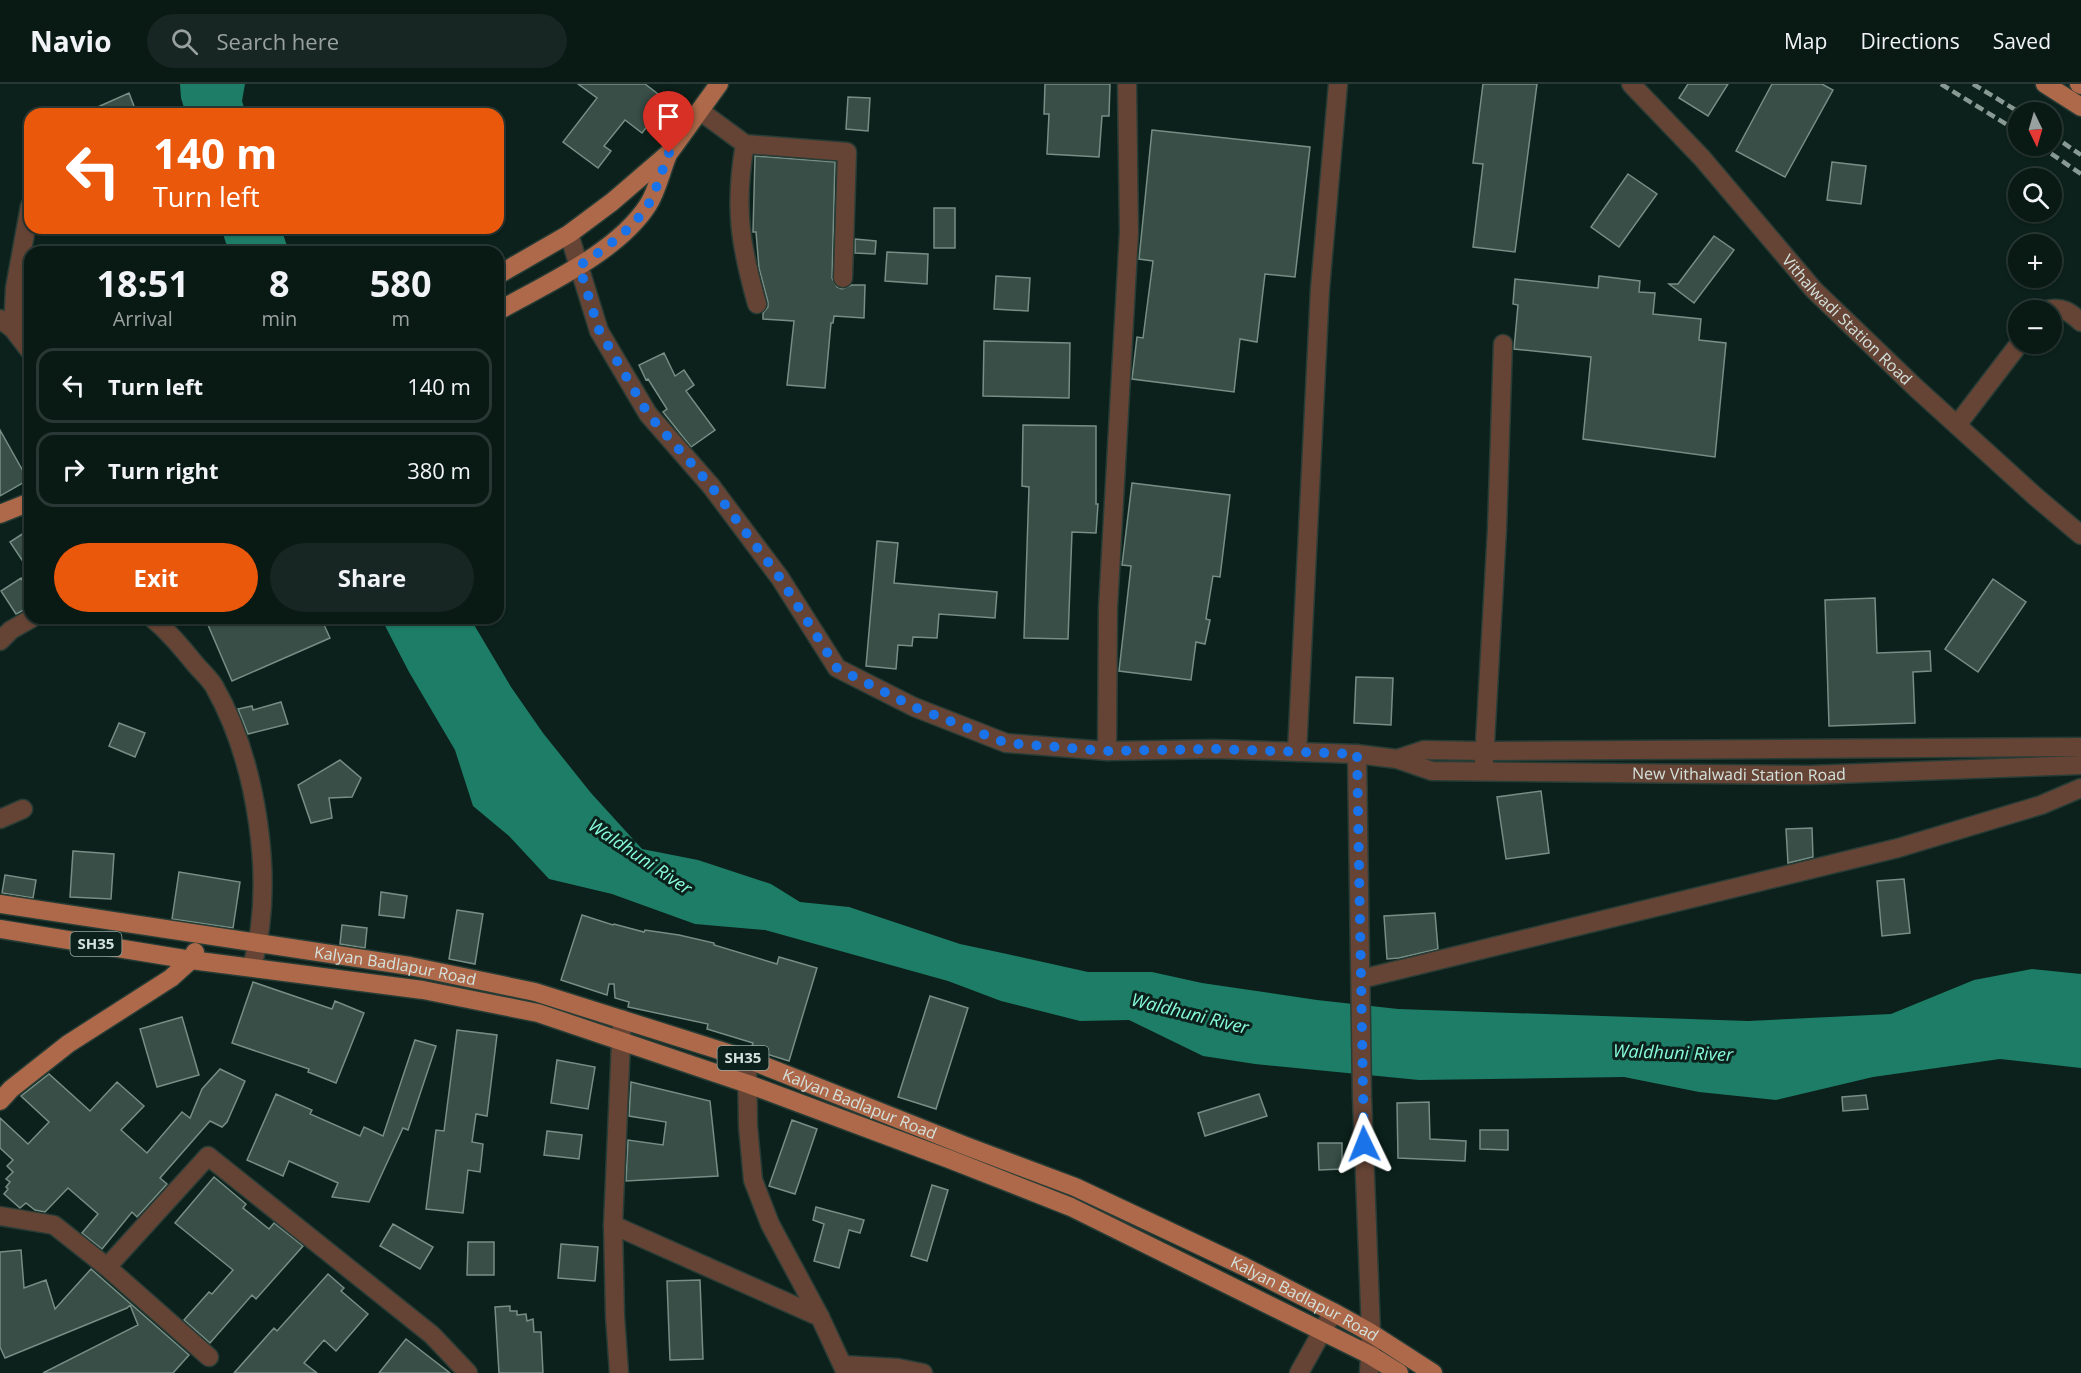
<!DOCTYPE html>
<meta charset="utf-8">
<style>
:root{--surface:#091914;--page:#172622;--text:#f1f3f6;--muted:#99a0a0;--line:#293834;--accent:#ea580c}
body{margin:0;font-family:"Open Sans",sans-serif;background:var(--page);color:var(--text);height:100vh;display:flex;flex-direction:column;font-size:22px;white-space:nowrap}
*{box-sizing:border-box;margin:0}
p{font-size:20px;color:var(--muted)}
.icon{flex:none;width:33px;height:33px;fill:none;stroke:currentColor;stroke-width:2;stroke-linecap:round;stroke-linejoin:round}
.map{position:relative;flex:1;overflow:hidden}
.details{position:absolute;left:24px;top:162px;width:480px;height:378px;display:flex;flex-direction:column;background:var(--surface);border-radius:18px;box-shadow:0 2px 4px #0004,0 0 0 2px var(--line)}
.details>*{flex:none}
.top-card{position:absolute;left:24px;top:24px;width:480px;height:126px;border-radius:18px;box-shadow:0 2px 4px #0004,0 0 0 2px var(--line);background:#ea580c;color:#fff;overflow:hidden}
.needle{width:39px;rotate:175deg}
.fabs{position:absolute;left:2008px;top:18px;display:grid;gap:12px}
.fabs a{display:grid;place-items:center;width:54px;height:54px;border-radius:50%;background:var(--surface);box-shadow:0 2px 4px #0004,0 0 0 2px var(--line);font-size:30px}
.pin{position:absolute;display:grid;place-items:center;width:51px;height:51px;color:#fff;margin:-62px -26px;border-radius:50% 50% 50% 0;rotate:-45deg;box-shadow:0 0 6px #0007}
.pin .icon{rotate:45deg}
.me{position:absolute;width:66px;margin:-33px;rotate:358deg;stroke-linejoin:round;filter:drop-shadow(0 0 4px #0008)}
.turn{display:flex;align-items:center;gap:21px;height:126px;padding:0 30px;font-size:27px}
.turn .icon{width:78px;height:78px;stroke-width:2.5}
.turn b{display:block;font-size:42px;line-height:51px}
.eta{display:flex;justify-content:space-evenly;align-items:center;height:102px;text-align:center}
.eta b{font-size:36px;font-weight:700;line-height:42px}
.primary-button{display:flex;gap:12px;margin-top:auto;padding:12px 30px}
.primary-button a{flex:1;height:69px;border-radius:36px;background:var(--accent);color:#fff;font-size:24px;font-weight:700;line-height:69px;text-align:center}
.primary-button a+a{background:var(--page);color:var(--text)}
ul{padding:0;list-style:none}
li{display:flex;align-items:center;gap:18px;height:75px;margin:0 12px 9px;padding:0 18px;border:3px solid var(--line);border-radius:18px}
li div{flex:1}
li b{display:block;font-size:22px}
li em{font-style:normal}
header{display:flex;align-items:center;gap:36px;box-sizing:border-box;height:84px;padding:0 30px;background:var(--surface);border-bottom:2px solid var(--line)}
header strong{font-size:28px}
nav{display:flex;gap:33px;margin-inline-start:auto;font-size:21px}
.search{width:420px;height:54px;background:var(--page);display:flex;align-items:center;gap:15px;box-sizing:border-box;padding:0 21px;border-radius:33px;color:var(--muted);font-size:22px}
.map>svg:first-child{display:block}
.water{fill:#1d7d66}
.building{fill:#384e47;stroke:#768e85;stroke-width:1.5}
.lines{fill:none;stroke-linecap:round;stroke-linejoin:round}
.minor-casing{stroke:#283c36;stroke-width:21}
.major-casing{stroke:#283c36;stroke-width:21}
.minor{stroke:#654435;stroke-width:18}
.major{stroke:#ad6949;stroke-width:18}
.rail{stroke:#899993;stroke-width:4.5;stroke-dasharray:9 4.5;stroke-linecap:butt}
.route{stroke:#1a73e8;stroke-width:10;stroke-dasharray:0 18}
.labels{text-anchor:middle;stroke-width:6;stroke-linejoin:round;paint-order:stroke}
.shield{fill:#0c211b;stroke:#98a7a2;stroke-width:1.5}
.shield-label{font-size:15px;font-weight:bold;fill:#d4e1dc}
.street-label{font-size:16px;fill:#d4e1dc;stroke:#0c211b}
.water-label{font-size:18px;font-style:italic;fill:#88fcda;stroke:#0c211b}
</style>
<header>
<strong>Navio</strong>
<div class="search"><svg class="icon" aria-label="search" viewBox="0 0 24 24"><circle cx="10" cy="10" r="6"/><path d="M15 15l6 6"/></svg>Search here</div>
<nav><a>Map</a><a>Directions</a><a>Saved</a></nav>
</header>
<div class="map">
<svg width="2081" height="1289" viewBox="0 0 2081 1289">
<rect width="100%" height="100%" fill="#0c211b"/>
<path class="water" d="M180,0h65l-3,17 4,13h-60l-5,-16z
M221,144h60l8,24h-60z
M381,534h89l41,69 32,46 48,60 51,56 56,11 73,24 29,18 49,5 111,37 47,10 81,18h64l50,11 115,17 81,9 350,12 143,-7 83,-34 58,-11 49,5v94l-81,-9 -127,18 -97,23 -77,-8 -75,-15 -205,3 -164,-16 -52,-8 -74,-36 -49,1 -79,-20 -53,-20 -183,-51 -70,-6 -83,-30 -63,-15 -40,-43 -36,-30 -18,-56 -46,-78z"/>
<path class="building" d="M578,0h67l22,17 -25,32 -17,-13 -21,26 7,5 -13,17 -35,-26 34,-44z
M1045,0h65l-1,32h-7l-3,41 -52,-3 2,-40h-5z
M1483,0h54l-22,168 -42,-5 10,-83 -10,-1z
M1688,0h40l-20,32 -29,-18z
M1772,0h50l11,6 -48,87 -49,-26z
M129,9l8,21h-55z
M848,13l22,1 -2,33 -22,-2z
M1152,46l158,17 -15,130 -30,-3 -8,68 -17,-3 -6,53 -102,-13 5,-42 6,1 10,-77 -14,-2z
M755,72l80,6 -3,116 5,9 5,2 10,-4h13l-1,33 -30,-2 -1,7h-2l-6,65 -38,-3 7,-64 -31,-2v-6l5,-6v-5l-9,-34 -3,-36h-3z
M1832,78l34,4 -5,38 -34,-4z
M1628,90l29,20 -38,53 -28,-20z
M934,124h21v40h-21z
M1714,152l20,14 -40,53 -25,-19h9z
M855,155l21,2 -1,13 -20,-1z
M887,168l41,2 -1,30 -42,-3z
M996,192l34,2 -2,33 -34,-2z
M1599,192l41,5 -1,11 16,1 -2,21 48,5 -2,21 27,3 -11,114 -132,-18 8,-82 -77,-8 4,-44 -5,-1 2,-25 83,9z
M984,257l86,2 -1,55 -86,-2z
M664,269l11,23 9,-6 10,15 -8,6 29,39 -24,17 -28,-35 4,-3 -19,-30 -2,1 -7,-15z
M1023,341l73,1v78h2l-2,29 -24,-1 -4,107 -44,-1 5,-151 -7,-1z
M0,346l28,50 -28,16z
M1132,399l98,12 -10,82 -7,-1 -7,43 4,1 -5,24 -9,-2 -5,38 -72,-9 12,-105 -9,-1z
M30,445v43l-20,-30z
M877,457l21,2 -4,40 103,9 -2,26 -56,-4 -2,24 -24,-1 -1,9 -14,-1 -2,24 -30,-3z
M21,494l9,14v15l-14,7 -15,-23z
M1993,495l33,23 -48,70 -33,-23z
M1875,514l2,55 53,-2 1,20 -18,1 2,51 -86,3 -4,-126z
M205,534h116l9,20 -98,43z
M1356,593l37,1 -2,47 -37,-2z
M281,618l7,22 -40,10 -10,-25 14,-3 1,4z
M119,639l26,10 -10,24 -26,-11z
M340,676l21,18 -9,19 -23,1 3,20 -21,5 -13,-38z
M1541,707l8,62 -43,6 -9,-62z
M1812,744l1,29 -25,6 -2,-34z
M73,767l41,3 -3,45 -41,-2z
M179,788l61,10 -7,46 -61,-9z
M5,791l31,5 -3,18 -31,-5z
M1904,795l6,54 -28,3 -5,-55z
M381,808l26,4 -3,22 -25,-3z
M457,826l26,4 -8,50 -26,-5z
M1435,829l3,36 -39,9 -12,1 -3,-43z
M582,831l31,10 1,-1 30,8 1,-2 34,5 35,8v2l63,19 2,-7 38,11 -28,93 -38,-12 2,-6 -46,-14 1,-5 -80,-17 1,-5 -14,-4 -1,-14h-5l-2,11 -46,-15z
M342,841l25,3 -2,20 -25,-4z
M253,898l79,27 3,-8 29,12 -28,70 -28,-11 1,-3 -77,-26z
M930,912l38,12 -32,101 -38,-12z
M182,933l17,58 -42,12 -17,-58z
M457,946l40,5 -10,81 -11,-2 -4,28 11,2 -3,28 -12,-2 -5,43 -37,-4 10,-79 8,1z
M415,956l21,6 -28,84 -5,-2 -34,74 -37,-5 6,-14 -49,-22 -6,15 -36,-16 29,-66 36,16 -2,4 50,22 4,-9 19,9z
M557,976l38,7 -7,42 -37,-6z
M220,985l25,12 -18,41 -5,5 -12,-6 -50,57 7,6 -30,33 -5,-5 -30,37 -20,-16 16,-19 -30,-26 -23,24 -10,-2 -9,-7 -6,5 -16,-14 4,-5 -2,-2 4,-5 -4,-3 7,-7 -6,-6 6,-6 -13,-12v-30l28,26 21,-22 -28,-26 28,-22 41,37 27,-29 27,24 -23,24 26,23 35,-41 8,6 12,-29z
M631,998l79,19 8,75 -92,5 2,-41 35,5 3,-23 -37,-6z
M1259,1010l8,22 -62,20 -7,-23z
M1866,1011l2,14 -25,2 -1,-14z
M1429,1018l1,37 36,2 -1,20 -67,-3 -1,-55z
M792,1036l25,9 -22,65 -26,-8z
M1480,1046h28v20l-28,-1z
M547,1047l35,4 -3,24 -35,-4z
M1318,1059h24v26l-23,1z
M214,1093l32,27 -3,4 26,21 5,-6 29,23 -47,53 -4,-4 -42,48 -26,-23 25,-28 3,2 21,-24 -58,-47z
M932,1101l16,5 -21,71 -16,-5z
M816,1123l48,13 -4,13 -11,-3 -10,38 -25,-7 10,-37 -11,-4z
M393,1140l40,23 -13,22 -40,-23z
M468,1158h26v33h-27z
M561,1160l37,3 -3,34 -37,-3z
M21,1166l3,38 22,-8 9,29 36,-40 98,86 -16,18h-130l95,-48 -8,-20 -3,3 -122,50 -5,-11v-95z
M328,1190l16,14 -3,3 27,23 -32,37 -12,-11 -20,23 13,10h-83l40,-45 3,3z
M700,1196l3,79 -33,1 -3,-79z
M510,1222v5h7v4l9,-1 1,7 6,-2 1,13h7l2,41h-44l-4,-66z
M406,1255l44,34h-71z"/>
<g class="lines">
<defs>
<g id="minor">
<path id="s1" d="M1631,0l71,74 112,132 102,98 120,109 45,38"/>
<path d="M700,27l45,33 102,8 -4,126"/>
<path d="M745,60c-11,62 -5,100 12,160"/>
<path id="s2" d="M569,150l30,97 49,83 63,72 69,92 57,90 77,39 92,36 101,8 108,-2 142,5 40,5 35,12 377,4 272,-10"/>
<path d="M2047,226c15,-4 23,2 34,12"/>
<path d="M0,235l13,10 17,22"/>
<path d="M13,245l2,-41 15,-82"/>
<path d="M1957,341l62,-81"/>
<path d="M152,534c17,14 30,30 44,47 6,7 13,13 18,21 43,76 62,196 38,281"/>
<path d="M0,557l11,-11 21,-12"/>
<path d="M1107,667l1,-143 21,-376 -2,-148"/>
<path d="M1297,668l23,-463 18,-205"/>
<path d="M1357,670l5,343 9,236 -2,40"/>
<path d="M1397,675l27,-9 60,1 597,-4"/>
<path d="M1484,677l13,-232 6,-185"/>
<path d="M0,735l23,-10"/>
<path d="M1361,895l537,-131 143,-43 40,-17"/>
<path d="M747,975l1,67 5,54 17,44 50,93 26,56"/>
<path d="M0,1132l54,9 53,42 102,90"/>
<path d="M613,1141l207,92"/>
<path d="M107,1183l101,-111 224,179 36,38"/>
<path d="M843,1281l55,3 25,5"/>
<path d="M619,1289l-4,-57 -2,-91 9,-206"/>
<path d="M1299,1289l34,-61"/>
</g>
<g id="major">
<path d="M2045,0l36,23"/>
<path d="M2079,0l2,1"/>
<path d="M498,191l71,-41 43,-32 57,-49 50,-69"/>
<path d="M498,227c48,-27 120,-59 150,-106 9,-14 13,-33 19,-48"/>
<path d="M0,430l30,-12"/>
<path id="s3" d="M0,820l410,62 125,26 212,67 219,87 109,41 168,79 90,46 38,21 62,40"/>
<path d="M0,845l191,31 232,30 115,23 210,71 201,75 122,48 299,148 29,18"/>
<path d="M0,1017l11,-12 57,-45 103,-66 20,-18 4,-8"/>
</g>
</defs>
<use href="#minor" class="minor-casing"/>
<use href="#major" class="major-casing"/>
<use href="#minor" class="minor"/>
<use href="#major" class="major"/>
<path class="rail" d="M1941,0l78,48
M1973,0l46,28
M2052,51l29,20
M2040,62l41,28"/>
</g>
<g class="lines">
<path class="route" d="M669,69c-7,16 -12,37 -21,52 -17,26 -44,44 -69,61l20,64 49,84 63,72 69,92 57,90 77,39 92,36 101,8 108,-2 142,5 7,390"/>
</g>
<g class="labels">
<g class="shield">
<rect x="70.5" y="848" width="51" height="24" rx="4.5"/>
<rect x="717.5" y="962" width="51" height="24" rx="4.5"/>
</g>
<g class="shield-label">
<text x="96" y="865">SH35</text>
<text x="743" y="979">SH35</text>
</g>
<g class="street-label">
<text dy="6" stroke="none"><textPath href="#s1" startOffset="320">Vithalwadi Station Road</textPath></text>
<text dy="6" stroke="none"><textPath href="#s2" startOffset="1436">New Vithalwadi Station Road</textPath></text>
<text dy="6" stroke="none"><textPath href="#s3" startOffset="400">Kalyan Badlapur Road</textPath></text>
<text dy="6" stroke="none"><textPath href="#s3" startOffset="886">Kalyan Badlapur Road</textPath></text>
<text dy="6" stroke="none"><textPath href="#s3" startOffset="1372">Kalyan Badlapur Road</textPath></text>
</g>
<g class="water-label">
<text transform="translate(640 773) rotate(34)" y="6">Waldhuni River</text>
<text transform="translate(1190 930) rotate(14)" y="6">Waldhuni River</text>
<text transform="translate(1673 969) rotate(2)" y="6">Waldhuni River</text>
</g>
</g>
</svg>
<div class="fabs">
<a><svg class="needle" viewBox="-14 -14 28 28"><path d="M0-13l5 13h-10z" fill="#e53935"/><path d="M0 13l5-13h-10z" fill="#99a0a0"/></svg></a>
<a><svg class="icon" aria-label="search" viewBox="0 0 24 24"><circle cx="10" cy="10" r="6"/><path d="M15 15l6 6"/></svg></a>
<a>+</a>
<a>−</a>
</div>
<div class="pin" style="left:669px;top:69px;background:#d93025"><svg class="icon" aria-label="arrive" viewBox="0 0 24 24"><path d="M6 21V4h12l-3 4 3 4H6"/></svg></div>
<svg class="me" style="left:1364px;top:1060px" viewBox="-20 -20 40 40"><path d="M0-17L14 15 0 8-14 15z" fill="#1a73e8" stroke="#fff" stroke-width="4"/></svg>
<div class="top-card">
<div class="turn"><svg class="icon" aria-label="left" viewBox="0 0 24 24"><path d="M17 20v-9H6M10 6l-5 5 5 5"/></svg><div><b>140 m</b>Turn left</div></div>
</div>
<section class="details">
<div class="eta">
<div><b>18:51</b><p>Arrival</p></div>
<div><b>8</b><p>min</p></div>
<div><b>580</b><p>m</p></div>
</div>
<ul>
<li><svg class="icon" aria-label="left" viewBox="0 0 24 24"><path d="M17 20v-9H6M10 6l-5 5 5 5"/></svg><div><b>Turn left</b></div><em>140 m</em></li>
<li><svg class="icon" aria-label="right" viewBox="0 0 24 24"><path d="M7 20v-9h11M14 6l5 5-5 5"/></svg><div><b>Turn right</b></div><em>380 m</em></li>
</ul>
<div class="primary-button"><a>Exit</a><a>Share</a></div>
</section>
</div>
